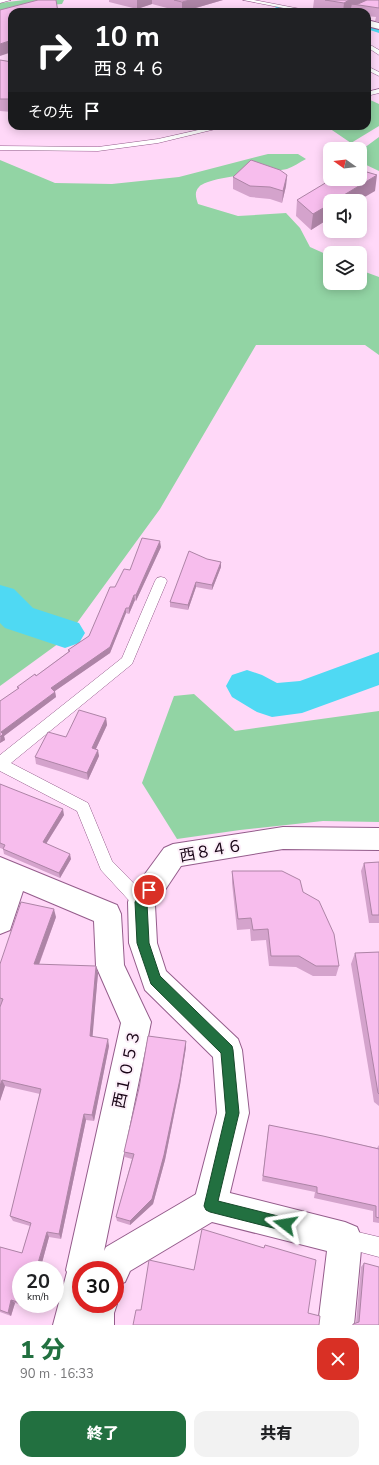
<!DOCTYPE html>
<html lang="ja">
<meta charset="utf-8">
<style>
:root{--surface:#fff;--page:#f2f2f2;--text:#202124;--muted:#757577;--accent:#227040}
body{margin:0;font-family:"Nunito Sans","Noto Sans JP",sans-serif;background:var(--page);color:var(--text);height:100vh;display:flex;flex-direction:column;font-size:15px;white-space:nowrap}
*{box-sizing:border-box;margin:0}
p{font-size:13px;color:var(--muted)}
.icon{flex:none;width:22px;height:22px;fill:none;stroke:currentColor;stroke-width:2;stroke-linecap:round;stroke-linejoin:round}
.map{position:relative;height:1325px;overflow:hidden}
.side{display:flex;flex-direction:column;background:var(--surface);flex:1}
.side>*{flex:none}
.banner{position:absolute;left:8px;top:8px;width:363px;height:122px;border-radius:12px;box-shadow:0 2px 10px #0003;background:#202124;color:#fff;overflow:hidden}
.needle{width:26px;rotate:284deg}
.buttons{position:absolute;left:323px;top:142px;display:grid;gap:8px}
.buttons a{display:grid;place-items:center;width:44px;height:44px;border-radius:8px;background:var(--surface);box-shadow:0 2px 10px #0003;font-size:20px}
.speed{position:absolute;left:12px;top:1261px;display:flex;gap:8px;font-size:20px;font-weight:700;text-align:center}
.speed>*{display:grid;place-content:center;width:52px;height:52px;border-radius:50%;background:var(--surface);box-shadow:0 2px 10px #0003;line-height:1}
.speed small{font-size:10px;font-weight:400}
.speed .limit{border:6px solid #d22;background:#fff;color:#111}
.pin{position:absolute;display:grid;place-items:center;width:34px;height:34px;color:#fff;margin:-17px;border:2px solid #fff;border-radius:50%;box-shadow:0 1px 4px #0007}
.me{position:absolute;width:44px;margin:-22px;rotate:284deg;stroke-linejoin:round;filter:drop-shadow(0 0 3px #0008)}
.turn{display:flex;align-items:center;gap:14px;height:84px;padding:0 20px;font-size:18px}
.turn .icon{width:52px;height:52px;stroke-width:2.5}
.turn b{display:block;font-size:28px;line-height:34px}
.then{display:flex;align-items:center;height:38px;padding:0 20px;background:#0003;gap:8px;font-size:15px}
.round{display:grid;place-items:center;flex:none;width:42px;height:42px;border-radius:12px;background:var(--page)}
.head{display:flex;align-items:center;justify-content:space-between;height:68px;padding:0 20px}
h1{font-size:24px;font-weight:800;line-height:30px;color:var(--accent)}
.primary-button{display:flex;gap:8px;margin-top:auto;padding:8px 20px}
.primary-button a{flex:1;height:46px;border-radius:12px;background:var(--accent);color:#fff;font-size:16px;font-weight:800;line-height:46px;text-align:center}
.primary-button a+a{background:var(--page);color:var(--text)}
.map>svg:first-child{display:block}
.green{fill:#92d4a4}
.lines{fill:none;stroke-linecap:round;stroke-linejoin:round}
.canal{fill:#4fd9f3;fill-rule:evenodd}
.river{fill:#4fd9f3;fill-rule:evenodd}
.service-casing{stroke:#945c8b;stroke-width:1}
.minor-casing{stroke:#945c8b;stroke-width:2}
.tertiary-casing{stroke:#945c8b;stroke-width:2}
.service{fill:#fff;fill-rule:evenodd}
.minor{fill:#fff;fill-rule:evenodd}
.tertiary{fill:#fff;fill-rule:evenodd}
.wall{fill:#d4a3cc}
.shaded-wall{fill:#ad84a6}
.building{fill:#f7bded;stroke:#ad84a6}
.route{fill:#227040;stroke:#16492a}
.labels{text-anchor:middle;stroke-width:4;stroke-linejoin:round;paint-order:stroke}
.near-street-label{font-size:16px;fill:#190516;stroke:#fceff9}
</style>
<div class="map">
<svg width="379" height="1325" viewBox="0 0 379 1325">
<rect width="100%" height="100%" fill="#ffd8f8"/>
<path class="green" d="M24,0h40l-2,4 -26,2 2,6h-26l-12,4v-13z
M368,99l11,5v22l-28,17 -25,-17h41v-26z
M379,137v34l-19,-9v-11z
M268,154h30l8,5c-6,3 -13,8 -19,10 -17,4 -78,7 -88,18 -5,5 -3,11 -1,17l40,12 48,-3 14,15 10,19 20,9v27h30v-13l19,7v78l-14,-10h-109l-96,164 -94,129 -66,48v-526l55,23 57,1 67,-7z
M194,694l41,37 144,-20v111l-56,-1 -83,9 -63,9 -35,-56 32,-87z"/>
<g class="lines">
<path class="canal" d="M280,5l19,5 2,2h-16l-8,-2 -2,-2 2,-2z
M370,24l9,3v6l-12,-4v-4z"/>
<path class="river" d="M0,585l14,4 19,19 46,15 6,10 -6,10 -14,5 -60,-20 -5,-5z
M379,652v33l-77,28 -30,4 -15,-5 -25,-15 -6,-11 6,-11 15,-5 15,5 15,8 23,-2z"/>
<defs>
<path id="service" d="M0,0h11l-11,3z
M243,0h11l62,12h-12z
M367,43l12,7v5l-12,-8z
M367,66l12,6v4l-12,-6z
M379,89v4l-12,3v-4z
M216,126h12l-70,17 -60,8 -98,-1v-4l98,1 60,-8z
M161,577l4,1 2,3 -35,83 -121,99 77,40 24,58 35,36 2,5 -2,5 -6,2 -6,-2 -34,-37 -24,-59 -77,-40v-16l122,-97 33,-77 2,-3z
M345,1229l34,8v20l-41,-11 -3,-7 3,-7z"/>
<path id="minor" d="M367,20l12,3v6l-12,-3z
M0,857l117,48 4,9 3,51 27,57 -47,229 2,-4 92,-54 12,-5 135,34 12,5 5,12 -8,86h-36l9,-74 -115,-29 -82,49 -5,11 -10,4v-16h-34v34h34v-4l2,4 -3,9v12h-61l14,-53 -1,-2 55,-247 -25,-57 -2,-45 -71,-30 -13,39 -10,4z"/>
<path id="tertiary" d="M370,0h9v2l-23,10h-12z
M283,827l96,1v22l-96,-1 -102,17 -26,39 2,38 9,28 72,68 4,11 7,63 -22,92 -5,12 -12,5 -12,-5 -5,-12 24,-92 -4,-56 -68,-67 -16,-47 -1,-41 3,-9 33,-45 9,-4z"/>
</defs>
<use href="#service" class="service-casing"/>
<use href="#minor" class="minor-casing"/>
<use href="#tertiary" class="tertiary-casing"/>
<use href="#service" class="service"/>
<use href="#minor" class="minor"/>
<use href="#tertiary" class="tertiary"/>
</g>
<path class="wall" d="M109,0h114l-41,12 -30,-8 -15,5 -28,-7z
M314,0h65v22l-4,-1 1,-4 -9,-1v-4h-16v-4l-8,4h-2l-28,-4z
M0,60l12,2v50l-12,-1z
M287,175l-1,11 -4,17 -12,-4 -20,-2 -17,-8v-12z
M375,191l-45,10v17l-19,12 -15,-14 1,-16z
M161,547l-25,54 -1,-1 -6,14 -3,-1 -16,40 -55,38 1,6 -52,39 1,4 -5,3v-42l18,-12 -1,-2 19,-11 32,-24v-2l21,-14 26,-49 15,-17z
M207,559l14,3v5l-9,23 -16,-3 -8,23 -18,-3v-5z
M106,718l1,7 -11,24 3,7 -11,24 -52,-16 -1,-7 31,-20z
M0,784l64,31 -18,29 25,15 -11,19 -56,-24 -1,-5 -3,-1z
M379,862v61h-10l-8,-52 3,-8z
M232,871l71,21 36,74 -3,10h-23l-17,-9 -27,-1 -3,-26 -15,1 -1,-12 -13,1 -5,-47z
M56,917l-17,48 59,8 -6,64 17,9 -15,75 -8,-1 -25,119 -12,-2 -9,33h-19v34h9l-1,3 -14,-4 -4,13 -11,-4v-65l22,6 8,-27 -17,-5 -3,-5 30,-122 -35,-8 -5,15v-94l1,-2h-1v-41z
M379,952v154l-5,-4 -23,-138 4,-11z
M186,1047l-6,38 -15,75 -12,44 -23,21 -13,-4 -1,-4 16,-58 -7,-2 -1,-5z
M269,1125l108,23 2,-3v78l-6,-1v-11l-59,-13 1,-6 -53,-11 6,-50z
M364,1263l15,62h-27l1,-1 3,-1 5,-56z"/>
<path class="shaded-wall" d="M137,0h15v4l-15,5z
M190,0h33l-41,12v-10z
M349,0h18l-10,5 -5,-1 -1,4 -8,4 1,-9z
M12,40v12l-12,4v-12z
M287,175l-1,11 -4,17 1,-12z
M377,175l-2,16 -17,10h-24z
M330,204v14l-19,12 2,-16z
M160,541l1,6 -25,54v-6z
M221,562v5l-9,23v-5z
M196,582v5l-8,23v-5z
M134,595l1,5 -6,14v-6z
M126,608v5l-16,40 -58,40 -1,-5z
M55,692l1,5 -52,39 1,4 -5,3 1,-11z
M106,718l1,7 -14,30 -1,-7z
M98,750l1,6 -11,24 -1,-7z
M63,809l1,6 -20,32 -1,-5z
M70,854l1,5 -11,19 -1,-5z
M54,909l2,8 -20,55 -2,-8z
M96,966l2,7 -6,70 -2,-7z
M108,1039l1,7 -15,75 -2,-6z
M186,1041v6l-6,38 -15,75 -12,44 -23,21v-4z
M2,1080l3,6 -5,15v-15z
M84,1114l2,6 -25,119 -2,-5z
M47,1232l2,5 -9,33h-4z
M11,1300l4,3 -4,13 -3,-3z
M26,1304h4l-1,3z"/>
<path class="building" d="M38,0h18l2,12h-46v28l-12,4v-34z
M174,0h16l-8,2z
M325,0h24l-5,3z
M367,0h12v8l-27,-4h6z
M0,60l12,2v37h-12z
M251,160l29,10 7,5 -4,16 -13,-4 -20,-1 -17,-9z
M360,170l17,5 -43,26h-4v3l-17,10 -16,-14 35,-21h28z
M142,538l18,3 -24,54h-2l-5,13h-3l-16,39 -59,41 4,4 -54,40 2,2 -3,3v-36l19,-13 -2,-1 18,-13 1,2 34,-25 -2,-1 21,-14 21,-49h5l9,-18 6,1z
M189,551l18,8 14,3 -9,23 -16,-3 -8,23 -18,-3z
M79,710l27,8 -14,30 6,2 -11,23 -52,-16 13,-25 18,5z
M0,784l63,25 -20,33 27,12 -11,19 -56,-24 2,-4 -5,-2z
M379,862v53h-7l-8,-52z
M232,871h50l18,9 3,12 16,9 15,33 5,32h-23l-17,-10h-28l-3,-27 -15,1 -2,-12 -13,1z
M21,902l33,7 -20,55 62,2 -6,70 18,3 -16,76 -8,-1 -25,120 -12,-2 -11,38h-15v33l-10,-3 -3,13 -8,-3v-63l22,6 9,-30 -21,-7 31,-127 -39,-9 -2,6v-79l3,-8 -3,-1v-34z
M379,952v142l-1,-1 -23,-140z
M148,1036l38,5 -6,38 -16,76 -12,44 -22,22 -14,-4 18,-63 -10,-2 15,-64z
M269,1125l54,11 56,13v69l-3,-1v-11l-59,-13v-6l-54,-11z
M202,1229l62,19 1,-3 51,15 -8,53 12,3 -1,9h-186l3,-15h5l8,-50 45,10z
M364,1263l15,4v58h-26v-1l6,-2z"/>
<path class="route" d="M149,885l4,2 1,3 -7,13 2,40 11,33 72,70 1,4 6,63 -21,88 72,18 2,5 -2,5 -5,2 -75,-19 -4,-2 -2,-4 22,-93 -5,-60 -70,-69 -14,-41 -2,-41 10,-15z"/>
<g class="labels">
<g class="near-street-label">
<text transform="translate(211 850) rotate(-10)" y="6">西８４６</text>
<text transform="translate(126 1069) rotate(-78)" y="6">西１０５３</text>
</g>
</g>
</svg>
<div class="buttons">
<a><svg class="needle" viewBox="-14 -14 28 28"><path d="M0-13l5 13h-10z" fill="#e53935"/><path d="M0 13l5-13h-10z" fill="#757577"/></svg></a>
<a><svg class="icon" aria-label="sound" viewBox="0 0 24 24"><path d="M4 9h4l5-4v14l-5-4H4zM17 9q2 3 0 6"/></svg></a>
<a><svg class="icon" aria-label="layers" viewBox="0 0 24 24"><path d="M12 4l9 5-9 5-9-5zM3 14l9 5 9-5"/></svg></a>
</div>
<div class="speed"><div>20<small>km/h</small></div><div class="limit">30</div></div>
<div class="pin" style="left:149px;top:890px;background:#d93025"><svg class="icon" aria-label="arrive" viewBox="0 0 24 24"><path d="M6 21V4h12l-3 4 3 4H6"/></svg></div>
<svg class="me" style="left:285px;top:1224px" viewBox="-20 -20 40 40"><path d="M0-17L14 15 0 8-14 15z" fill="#227040" stroke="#fff" stroke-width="4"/></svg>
<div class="banner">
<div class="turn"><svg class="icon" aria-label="right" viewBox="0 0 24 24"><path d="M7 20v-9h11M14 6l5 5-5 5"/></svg><div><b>10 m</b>西８４６</div></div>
<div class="then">その先<svg class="icon" aria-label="arrive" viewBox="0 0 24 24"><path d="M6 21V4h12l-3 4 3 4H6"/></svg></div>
</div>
</div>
<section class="side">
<div class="head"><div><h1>1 分</h1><p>90 m · 16:33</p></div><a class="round" style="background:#d93025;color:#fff"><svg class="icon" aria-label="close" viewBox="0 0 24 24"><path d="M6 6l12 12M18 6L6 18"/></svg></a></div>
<div class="primary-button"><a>終了</a><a>共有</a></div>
</section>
